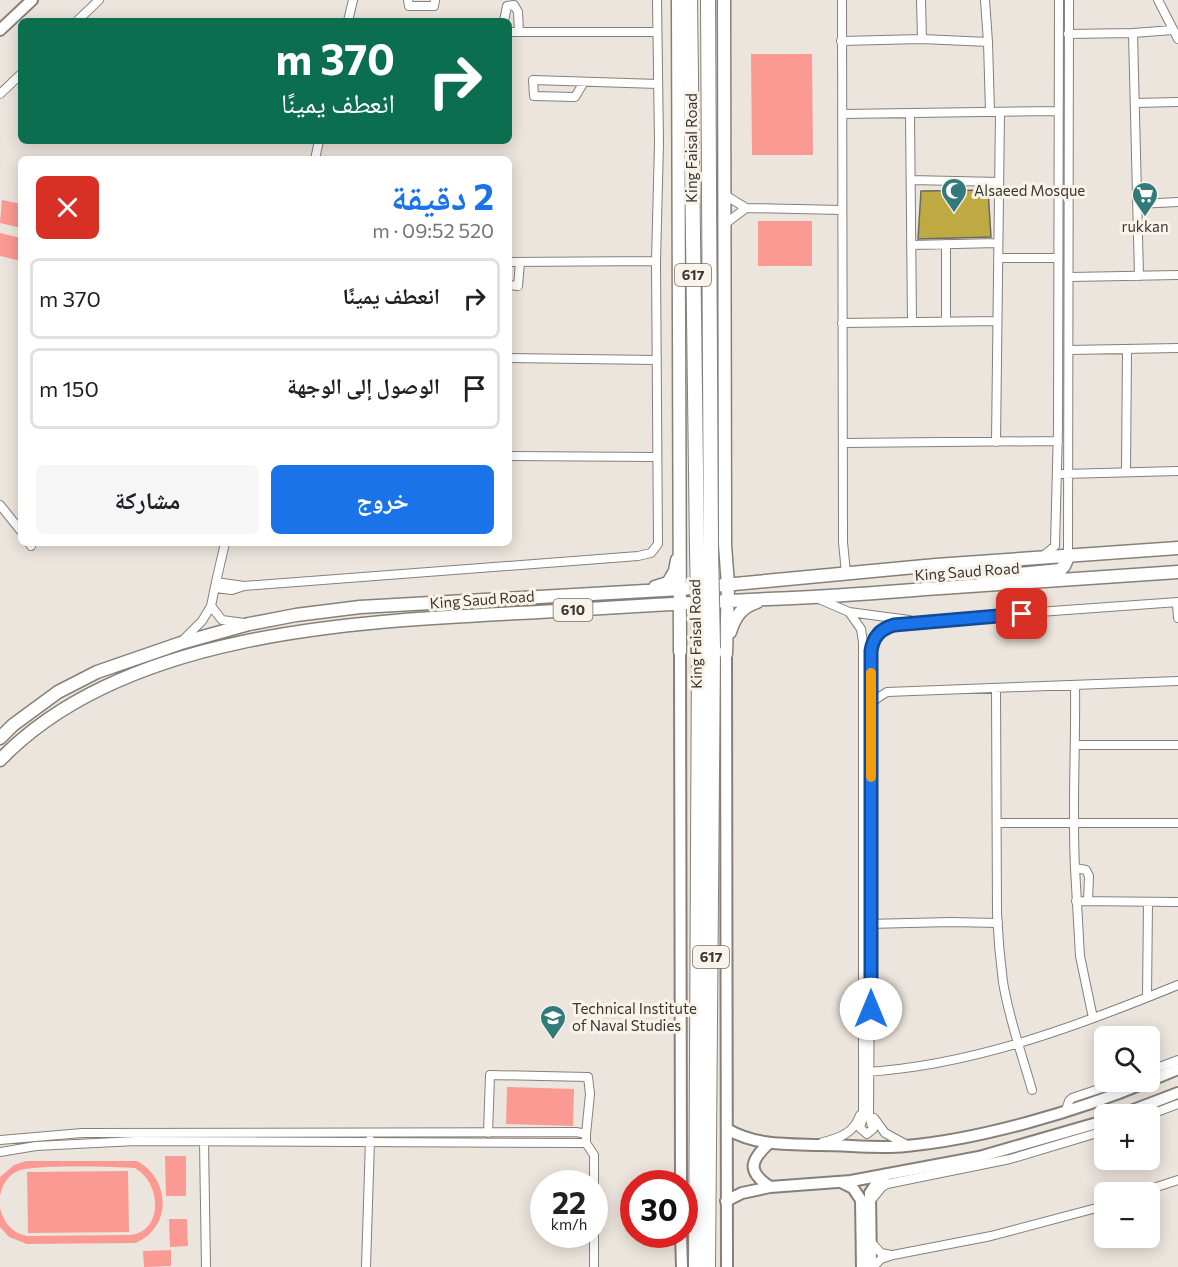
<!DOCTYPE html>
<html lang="ar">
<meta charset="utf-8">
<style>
:root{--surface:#fff;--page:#f6f6f6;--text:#202124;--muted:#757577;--line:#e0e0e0;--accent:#1a73e8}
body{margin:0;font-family:Commissioner,"Noto Naskh Arabic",sans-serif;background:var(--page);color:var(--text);direction:rtl;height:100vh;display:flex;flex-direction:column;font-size:22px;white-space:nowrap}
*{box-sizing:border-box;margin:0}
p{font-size:20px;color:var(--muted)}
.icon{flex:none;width:33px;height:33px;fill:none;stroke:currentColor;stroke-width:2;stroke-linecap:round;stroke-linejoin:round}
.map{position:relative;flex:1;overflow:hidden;direction:ltr}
.details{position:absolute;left:18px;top:156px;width:494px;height:390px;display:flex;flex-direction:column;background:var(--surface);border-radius:9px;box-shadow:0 3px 15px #0003;direction:rtl}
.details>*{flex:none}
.guide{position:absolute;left:18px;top:18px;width:494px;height:126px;border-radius:9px;box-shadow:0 3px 15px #0003;direction:rtl;background:#0b6e4f;color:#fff;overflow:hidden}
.controls{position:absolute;left:1094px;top:1026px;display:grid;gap:12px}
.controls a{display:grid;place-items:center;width:66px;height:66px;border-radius:9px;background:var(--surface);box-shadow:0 3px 15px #0003;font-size:30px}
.speed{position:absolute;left:530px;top:1170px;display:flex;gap:12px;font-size:30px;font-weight:700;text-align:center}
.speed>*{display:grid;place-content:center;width:78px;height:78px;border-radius:50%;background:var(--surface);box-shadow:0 3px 15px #0003;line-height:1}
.speed small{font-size:15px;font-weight:400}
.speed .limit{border:9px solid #d22;background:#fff;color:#111}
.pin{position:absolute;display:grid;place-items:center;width:51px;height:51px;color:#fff;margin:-26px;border-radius:12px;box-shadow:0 3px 9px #0006}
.me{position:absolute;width:66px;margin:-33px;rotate:0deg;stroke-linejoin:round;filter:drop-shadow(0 0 4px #0008)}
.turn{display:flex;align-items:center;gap:21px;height:126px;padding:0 18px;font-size:27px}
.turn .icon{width:78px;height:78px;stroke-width:2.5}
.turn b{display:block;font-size:42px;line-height:51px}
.round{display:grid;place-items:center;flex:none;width:63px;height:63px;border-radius:9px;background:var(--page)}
.headline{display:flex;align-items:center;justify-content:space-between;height:102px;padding:0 18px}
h1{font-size:36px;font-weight:700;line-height:45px;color:var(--accent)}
.cta{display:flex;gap:12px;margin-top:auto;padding:12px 18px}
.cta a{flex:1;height:69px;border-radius:9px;background:var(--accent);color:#fff;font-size:24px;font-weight:700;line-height:69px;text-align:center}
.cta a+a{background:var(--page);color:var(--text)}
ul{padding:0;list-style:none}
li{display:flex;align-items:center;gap:18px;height:81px;margin:0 12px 9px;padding:0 6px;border:3px solid var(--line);border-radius:9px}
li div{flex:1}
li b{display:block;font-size:22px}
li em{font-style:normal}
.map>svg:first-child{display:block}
.green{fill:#fa9a92}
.building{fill:#bfa942;stroke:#6b6961;stroke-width:1.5}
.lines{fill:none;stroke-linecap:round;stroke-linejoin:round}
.street-casing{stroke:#868079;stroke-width:10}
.secondary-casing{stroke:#868079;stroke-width:14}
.primary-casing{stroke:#868079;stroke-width:15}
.highway-casing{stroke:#868079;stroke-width:16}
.street{stroke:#fff;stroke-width:8}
.secondary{stroke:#fff;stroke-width:10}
.primary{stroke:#fff;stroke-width:12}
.highway{stroke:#fff;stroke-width:14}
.highway-bridge-casing{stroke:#868079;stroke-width:16;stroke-linecap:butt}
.highway-bridge{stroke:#fff;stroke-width:14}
.route-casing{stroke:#114b97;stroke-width:15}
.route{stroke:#1a73e8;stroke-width:10}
.slow{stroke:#f59e0b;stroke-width:10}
.labels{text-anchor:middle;stroke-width:6;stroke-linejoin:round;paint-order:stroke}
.shield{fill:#faf3ea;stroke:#736f6a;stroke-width:1.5}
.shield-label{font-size:14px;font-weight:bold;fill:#393733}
.street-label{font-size:15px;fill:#393733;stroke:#faf3ea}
.poi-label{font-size:15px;fill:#393733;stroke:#faf3ea;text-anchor:start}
</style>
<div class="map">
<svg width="1178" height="1267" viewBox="0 0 1178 1267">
<rect width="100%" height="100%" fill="#ece5dd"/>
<path class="green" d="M751,54h61l1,101h-61z
M2,200l19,4v24l-21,-5z
M758,221h54v45h-54z
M0,233l21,5v23l-21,-5z
M507,1087l67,2 -1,37 -67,-2z
M165,1156h21v40h-20z
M26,1161h111c33,18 36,65 -1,82l-109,1 -18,-7 -9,-10v-19c4,15 12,25 27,28l101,-1c35,-1 35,-51 7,-67 -21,-1 -101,-4 -117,3 -10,4 -16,14 -18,25v-19l14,-12z
M128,1171l1,61 -101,1 -1,-61z
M169,1219h18l1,27 -18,1z
M171,1250v16l-27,1 -1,-16z"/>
<path class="building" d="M988,190l3,47 -73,2 3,-48z"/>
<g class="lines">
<defs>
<path id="street" d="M408,0l1,6h25l1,-6
M842,0l1,542 3,31
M921,0l1,39
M985,0l3,42
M1158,0l20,39
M77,21l22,-21
M348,21l5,-21
M504,21l3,-15 7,-1 4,7 1,20
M508,32h149
M1133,33l40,-3
M1068,34l65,-1 6,243
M841,41l81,-2 66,3 2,70
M584,82l-9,15 -41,-1 -1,-16 125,4
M0,94l21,-20
M1135,103l43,-1
M910,113l2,209
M842,114l216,-3
M315,159l4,-18
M911,180l88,2
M725,195l21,13 96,2
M1138,204l40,-2
M725,224l21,-16
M946,244v77
M911,245l87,-2
M998,258h60
M508,262l148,-1
M1070,277l108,-2
M508,285l10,1 2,-24
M842,323l155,-2
M1069,350l109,-2
M508,358l149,2
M996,442l4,-330
M843,443l215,-2
M508,456l149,1
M1126,471l1,-122
M1063,474l115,-3
M0,505l21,26
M29,543l2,3
M1043,556l12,-10 3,-118 1,-428
M1068,557l1,-557
M216,582l9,-39
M244,586l394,-30 13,-3 7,-9 -2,-283 3,-118 -2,-143
M819,599l30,13 60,8
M1177,603l1,15
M211,606l5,-24 28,4 -12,4 -17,-2
M849,612l12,17 2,13v475l-3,11 7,6 6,-5 -4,-12 3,-472c9,-25 38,-21 60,-25
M927,620l251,-18
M183,640l19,-19 9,-15 11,14 22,3
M1075,685c1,61 -3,122 0,183
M996,688l1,225c1,23 3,46 6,69 6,37 19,73 29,108
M871,706l5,-7 11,-7 291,-11
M1076,745h102
M997,823h181
M1076,901l102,1
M1088,901l1,-25 -3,-6 -11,-2 5,88 13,62
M867,924l84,-2 47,1
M1147,997l1,-95
M1149,1071l29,-11
M866,1072c108,-7 212,-46 312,-87
M1066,1110l3,-9 3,-3 48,-16
M1149,1115l29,-11
M874,1118l11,15 22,12
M488,1133l2,-58 98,2 2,17 -4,40
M0,1140l82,-7 494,-1 10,2v9l-450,-2 -100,5 -36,6
M204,1142l2,125
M823,1142c17,-4 31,-9 37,-27
M586,1143l8,12v112
M1141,1192l37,-12
M873,1198l9,-11 5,-3 123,-25 94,-28
M871,1242l10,11 10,2
M366,1267l4,-127
M873,1267l8,-8 12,-4 98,-19 113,-30"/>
<path id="secondary" d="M0,30l32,-30
M680,652l1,532
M726,654l1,613
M1149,1081l29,-12
M1123,1114l55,-21
M727,1129c29,17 60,15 93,16 29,0 58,4 86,1 76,-7 171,-35 241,-64
M768,1144c-19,18 -20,28 2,43
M841,1182l12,6 8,12 1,67
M726,1201l16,-8 28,-6 81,-6 128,-24 125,-36
M681,1234l1,33
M871,1267l-1,-74 6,-9 10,-9"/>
<path id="primary" d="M678,0l2,652
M724,0l1,545 3,40 -2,69
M982,582l17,-6 61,-6 4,-4 4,-9
M655,587l13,-4 7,-12 2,-11
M730,632c5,-16 12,-25 27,-30
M0,738l13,-13 45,-33 39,-20 84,-29 68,-19 47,-9 64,-8 321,-18 255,-24 242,-17
M0,760c127,-132 367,-139 539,-148 92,-6 183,-11 274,-15 43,-2 85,-6 128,-9 79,-5 158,-10 237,-16"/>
<path id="highway" d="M690,0l7,550
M708,0l3,549
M696,1267l3,-619
M708,1267l5,-619"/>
</defs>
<use href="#street" class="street-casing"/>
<use href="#secondary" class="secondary-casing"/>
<use href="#primary" class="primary-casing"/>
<use href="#highway" class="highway-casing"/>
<use href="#street" class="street"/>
<use href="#secondary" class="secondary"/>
<use href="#primary" class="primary"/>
<use href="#highway" class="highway"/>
<defs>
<path id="highway-bridge" d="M711,549l2,99
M697,550l2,98"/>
</defs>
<use href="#highway-bridge" class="highway-bridge-casing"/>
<use href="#highway-bridge" class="highway-bridge"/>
</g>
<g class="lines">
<defs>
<path id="route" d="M871,1009v-358c2,-14 9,-22 23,-26l128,-11"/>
</defs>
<use href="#route" class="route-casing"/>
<use href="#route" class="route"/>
<path class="slow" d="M871,777v-104"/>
</g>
<defs>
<symbol id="mosque-pin" viewBox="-11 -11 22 30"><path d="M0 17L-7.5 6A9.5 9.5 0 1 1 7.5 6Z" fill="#327b7a" stroke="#faf3ea"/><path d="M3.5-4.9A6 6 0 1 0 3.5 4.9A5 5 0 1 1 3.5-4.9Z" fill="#fff"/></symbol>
<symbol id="supermarket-pin" viewBox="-11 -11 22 30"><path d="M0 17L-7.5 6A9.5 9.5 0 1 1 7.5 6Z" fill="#327b7a" stroke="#faf3ea"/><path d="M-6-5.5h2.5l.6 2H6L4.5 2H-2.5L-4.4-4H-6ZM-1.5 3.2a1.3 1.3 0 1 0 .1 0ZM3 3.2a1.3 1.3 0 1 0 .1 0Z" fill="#fff"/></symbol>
<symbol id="university-pin" viewBox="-11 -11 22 30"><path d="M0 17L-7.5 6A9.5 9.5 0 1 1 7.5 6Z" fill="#327b7a" stroke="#faf3ea"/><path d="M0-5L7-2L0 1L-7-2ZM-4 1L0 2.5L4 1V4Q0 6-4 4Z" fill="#fff"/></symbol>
</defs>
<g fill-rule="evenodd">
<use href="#mosque-pin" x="939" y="176" width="30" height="40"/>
<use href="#supermarket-pin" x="1130" y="180" width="30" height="40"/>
<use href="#university-pin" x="538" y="1003" width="30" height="40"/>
</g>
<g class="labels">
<g class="shield">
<rect x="675" y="264" width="36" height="22" rx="4.5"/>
<rect x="553.5" y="599" width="39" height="22" rx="4.5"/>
<rect x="693" y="946" width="36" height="22" rx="4.5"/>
</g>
<g class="shield-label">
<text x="693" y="280">617</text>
<text x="573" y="615">610</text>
<text x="711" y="962">617</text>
</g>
<g class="street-label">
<text transform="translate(692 148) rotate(-90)" y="5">King Faisal Road</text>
<text transform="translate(967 572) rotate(-4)" y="5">King Saud Road</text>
<text transform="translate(482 600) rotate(-4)" y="5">King Saud Road</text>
<text transform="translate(696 634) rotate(-91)" y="5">King Faisal Road</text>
</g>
<g class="poi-label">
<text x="974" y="196">Alsaeed Mosque</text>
<text x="1145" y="232" text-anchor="middle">rukkan</text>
<text x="572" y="1014">Technical Institute<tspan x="572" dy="17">of Naval Studies</tspan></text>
</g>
</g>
</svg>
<div class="controls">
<a><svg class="icon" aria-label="search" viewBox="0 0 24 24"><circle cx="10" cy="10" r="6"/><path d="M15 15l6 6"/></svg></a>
<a>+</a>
<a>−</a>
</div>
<div class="speed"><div>22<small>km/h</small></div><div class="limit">30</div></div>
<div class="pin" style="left:1022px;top:614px;background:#d93025"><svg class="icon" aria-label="arrive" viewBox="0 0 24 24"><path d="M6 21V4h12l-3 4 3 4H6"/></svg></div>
<svg class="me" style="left:871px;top:1009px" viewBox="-20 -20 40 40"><circle r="19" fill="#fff"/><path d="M0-13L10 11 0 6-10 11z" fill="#1a73e8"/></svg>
<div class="guide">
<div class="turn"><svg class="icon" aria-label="right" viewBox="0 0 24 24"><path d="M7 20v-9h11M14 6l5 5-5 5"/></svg><div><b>370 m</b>انعطف يمينًا</div></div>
</div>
<section class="details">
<div class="headline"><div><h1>2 دقيقة</h1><p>520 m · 09:52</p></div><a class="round" style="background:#d93025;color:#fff"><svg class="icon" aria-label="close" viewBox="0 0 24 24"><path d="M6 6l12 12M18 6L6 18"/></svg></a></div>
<ul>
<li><svg class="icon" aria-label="right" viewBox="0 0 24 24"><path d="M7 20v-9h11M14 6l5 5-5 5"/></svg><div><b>انعطف يمينًا</b></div><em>370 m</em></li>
<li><svg class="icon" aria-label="arrive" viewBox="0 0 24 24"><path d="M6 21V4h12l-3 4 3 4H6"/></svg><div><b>الوصول إلى الوجهة</b></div><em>150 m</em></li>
</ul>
<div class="cta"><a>خروج</a><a>مشاركة</a></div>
</section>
</div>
